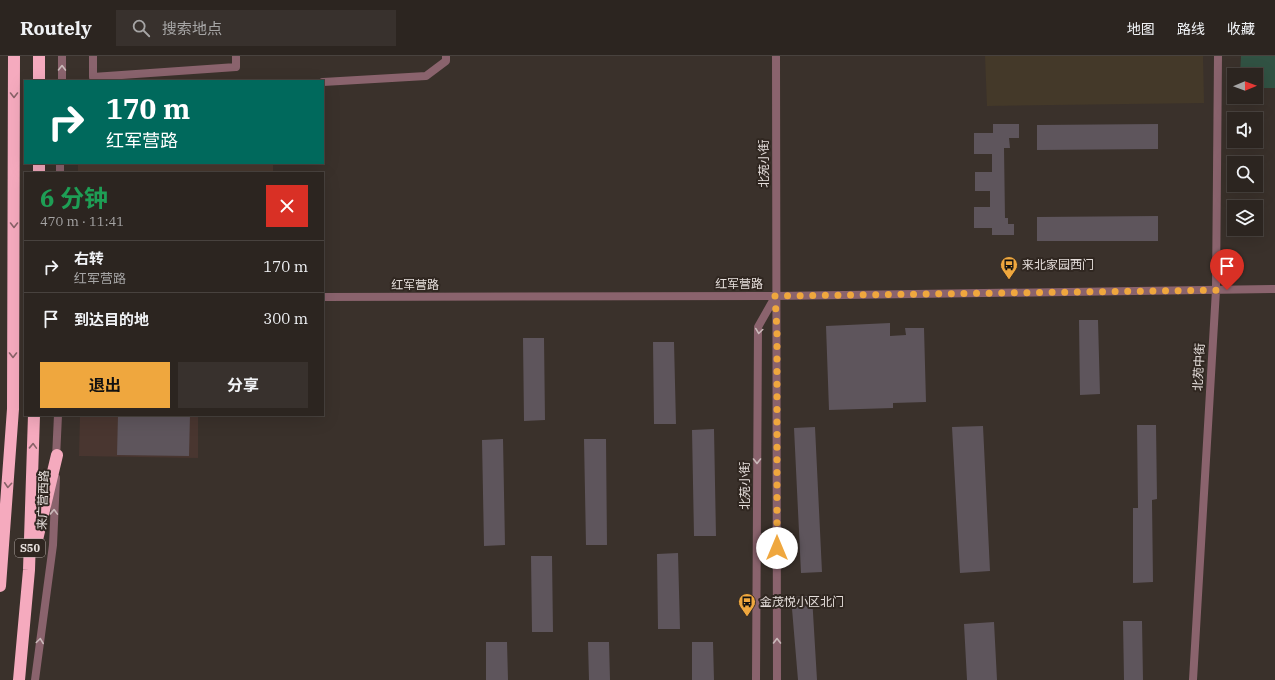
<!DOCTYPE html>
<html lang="zh">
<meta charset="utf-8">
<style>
:root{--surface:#2c2520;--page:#38312d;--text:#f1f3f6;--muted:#a6a5a5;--line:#48423e;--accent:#efa73e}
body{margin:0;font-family:"IBM Plex Serif","Noto Sans SC",serif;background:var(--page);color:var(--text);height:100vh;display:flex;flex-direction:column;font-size:15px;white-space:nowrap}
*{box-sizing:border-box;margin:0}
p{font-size:13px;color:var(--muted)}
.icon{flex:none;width:22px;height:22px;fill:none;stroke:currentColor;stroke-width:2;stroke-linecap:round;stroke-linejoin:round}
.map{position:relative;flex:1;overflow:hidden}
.panel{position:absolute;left:24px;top:116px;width:300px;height:244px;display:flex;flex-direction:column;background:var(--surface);border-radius:0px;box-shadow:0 4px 16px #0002,0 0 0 1px var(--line)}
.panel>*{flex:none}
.hud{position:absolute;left:24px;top:24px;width:300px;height:84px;border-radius:0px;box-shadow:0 4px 16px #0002,0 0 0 1px var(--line);background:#00695c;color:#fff;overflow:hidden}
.needle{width:26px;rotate:89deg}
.fabs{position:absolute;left:1227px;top:12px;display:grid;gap:8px}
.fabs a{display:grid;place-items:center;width:36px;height:36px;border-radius:0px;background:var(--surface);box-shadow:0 4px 16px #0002,0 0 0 1px var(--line);font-size:20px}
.pin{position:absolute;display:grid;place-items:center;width:34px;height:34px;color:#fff;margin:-41px -17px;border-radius:50% 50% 50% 0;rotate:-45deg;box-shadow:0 0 4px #0007}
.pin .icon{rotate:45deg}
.me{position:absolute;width:44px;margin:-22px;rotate:0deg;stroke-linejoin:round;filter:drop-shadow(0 0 3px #0008)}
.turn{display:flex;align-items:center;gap:14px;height:84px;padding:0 16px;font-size:18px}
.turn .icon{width:52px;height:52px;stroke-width:2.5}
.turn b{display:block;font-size:28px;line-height:34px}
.round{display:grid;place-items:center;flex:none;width:42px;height:42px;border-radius:0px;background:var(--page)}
.overview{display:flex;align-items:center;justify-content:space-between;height:68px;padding:0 16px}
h1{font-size:24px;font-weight:700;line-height:30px;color:#1e9e55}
.action{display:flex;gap:8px;margin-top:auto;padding:8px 16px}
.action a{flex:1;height:46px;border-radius:0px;background:var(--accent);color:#111;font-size:16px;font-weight:700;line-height:46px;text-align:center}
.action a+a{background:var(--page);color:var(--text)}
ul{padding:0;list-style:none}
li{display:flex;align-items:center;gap:12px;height:52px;padding:0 16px;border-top:1px solid var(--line)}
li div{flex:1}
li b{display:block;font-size:15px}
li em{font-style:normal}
header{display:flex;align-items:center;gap:24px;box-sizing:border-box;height:56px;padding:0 20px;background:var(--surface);border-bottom:1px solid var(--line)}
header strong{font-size:19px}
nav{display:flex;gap:22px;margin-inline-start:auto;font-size:14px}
.search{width:280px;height:36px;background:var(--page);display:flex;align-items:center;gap:10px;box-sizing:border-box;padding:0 14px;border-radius:0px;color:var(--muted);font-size:15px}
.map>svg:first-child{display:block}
.commercial{fill:#493630}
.built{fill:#493930}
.education{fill:#443929}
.green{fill:#315243}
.building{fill:#5e555c}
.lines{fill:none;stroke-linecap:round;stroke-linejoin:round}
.minor{stroke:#8a636d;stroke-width:8}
.tertiary{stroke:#8a636d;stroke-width:8}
.motorway{stroke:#f5aabe;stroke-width:12}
.oneway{stroke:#cab9ba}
.oneway2{stroke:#896268}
.route{stroke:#efa73e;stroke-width:7;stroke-dasharray:0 12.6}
.labels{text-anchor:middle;stroke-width:4;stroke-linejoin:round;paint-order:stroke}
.shield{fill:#302721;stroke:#afa7a3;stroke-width:1}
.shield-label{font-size:11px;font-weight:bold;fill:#e5dedb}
.street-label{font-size:12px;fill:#e5dedb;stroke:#302721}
.poi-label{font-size:12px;fill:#e5dedb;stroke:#302721;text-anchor:start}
</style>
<header>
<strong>Routely</strong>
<div class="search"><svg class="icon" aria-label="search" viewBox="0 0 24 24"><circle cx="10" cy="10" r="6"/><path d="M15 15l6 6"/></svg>搜索地点</div>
<nav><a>地图</a><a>路线</a><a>收藏</a></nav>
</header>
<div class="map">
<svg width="1275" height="624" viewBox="0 0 1275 624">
<rect width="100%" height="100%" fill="#3a312b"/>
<path class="commercial" d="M80,359h118v43l-119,-2z"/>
<path class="built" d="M78,107h195v10h-195z"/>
<path class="education" d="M985,0h218l1,47 -217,3z"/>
<path class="green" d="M1241,0h34v32h-19v-13h-16z"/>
<path class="building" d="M993,68h26v14h-10l1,10h-6l1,70h3v6h6v11h-22v-7h-18v-21h16v-16h-15v-19h17v-18h-18v-21h19z
M1158,68v25l-121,1v-25z
M1158,160v25h-121v-24z
M1079,264h19l2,74 -20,1z
M890,267v13l16,-1 -1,-7h19l2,74 -33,1v5l-64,2 -3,-84z
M523,282h21l1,82 -21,1z
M653,286h21l2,82h-22z
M118,359h72l-1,41 -72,-1z
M1137,369h19l1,74 -5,1 1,82 -20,1v-75h5z
M983,370l7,145 -30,2 -8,-146z
M815,371l7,145 -21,1 -7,-145z
M714,373l2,107h-22l-2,-106z
M503,383l2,106 -21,1 -2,-106z
M584,383h22l1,106h-21z
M678,497l2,76h-22l-1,-75z
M531,500h21l1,76h-21z
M812,540l5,84h-19l-7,-83z
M1123,565h19l1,59h-19z
M994,566l3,58h-30l-3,-56z
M486,586h21l1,38h-22z
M588,586h21l1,38h-21z
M692,586h21l1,38h-22z"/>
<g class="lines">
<path class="minor" d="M93,0v21l143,-10v-11
M323,26l103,-6 20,-15v-5"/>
<path class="tertiary" d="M776,0l1,624
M62,25v-25
M60,117v-10
M323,241l452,-1 500,-7
M56,402l2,-43
M35,624l18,-135 3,-67
M756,624l2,-353 17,-30
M1193,624l23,-390 2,-234"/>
<path class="motorway" d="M39,0v25
M39,107v10
M36,488l21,-89
M0,530l13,-177 1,-353
M19,624l10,-110 5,-155"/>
</g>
<defs><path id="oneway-chevron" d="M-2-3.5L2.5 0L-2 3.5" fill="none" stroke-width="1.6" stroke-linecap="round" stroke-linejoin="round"/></defs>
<g class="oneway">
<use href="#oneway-chevron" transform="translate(62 12) rotate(-89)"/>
<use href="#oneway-chevron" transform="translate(759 275) rotate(98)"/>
<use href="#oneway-chevron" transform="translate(757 405) rotate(90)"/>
<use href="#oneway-chevron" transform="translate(54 456) rotate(-88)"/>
<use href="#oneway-chevron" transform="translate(40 585) rotate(-82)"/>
<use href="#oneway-chevron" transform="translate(777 585) rotate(-90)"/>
</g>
<g class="oneway2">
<use href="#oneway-chevron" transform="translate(14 39) rotate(90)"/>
<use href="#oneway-chevron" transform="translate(14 169) rotate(90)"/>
<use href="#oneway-chevron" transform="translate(13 299) rotate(90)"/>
<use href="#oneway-chevron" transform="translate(33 390) rotate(-88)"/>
<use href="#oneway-chevron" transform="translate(8 429) rotate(94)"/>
</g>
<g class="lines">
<path class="route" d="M777,492v-217l-2,-35 452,-6"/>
</g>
<defs>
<symbol id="bus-pin" viewBox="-11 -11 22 30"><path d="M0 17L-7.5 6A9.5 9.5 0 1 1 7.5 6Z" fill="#efa73e" stroke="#302721"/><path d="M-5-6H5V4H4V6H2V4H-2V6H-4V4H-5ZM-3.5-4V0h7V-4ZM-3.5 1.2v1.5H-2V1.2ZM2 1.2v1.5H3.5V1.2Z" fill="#111"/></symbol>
</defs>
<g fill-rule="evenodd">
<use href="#bus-pin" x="999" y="199" width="20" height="27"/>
<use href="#bus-pin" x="737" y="536" width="20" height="27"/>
</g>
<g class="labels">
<rect class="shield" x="15" y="483" width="30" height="18" rx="3"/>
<g class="shield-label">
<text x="30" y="496">S50</text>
</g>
<g class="street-label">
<text transform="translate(764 108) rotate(-90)" y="4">北苑小街</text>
<text x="739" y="232">红军营路</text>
<text x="415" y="233">红军营路</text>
<text transform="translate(1199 311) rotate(-87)" y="4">北苑中街</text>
<text transform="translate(745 430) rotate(-90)" y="4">北苑小街</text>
<text transform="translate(43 444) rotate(-88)" y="4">来广营西路</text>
</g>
<g class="poi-label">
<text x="1022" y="213">来北家园西门</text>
<text x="760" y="550">金茂悦小区北门</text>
</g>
</g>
</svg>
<div class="fabs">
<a><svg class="needle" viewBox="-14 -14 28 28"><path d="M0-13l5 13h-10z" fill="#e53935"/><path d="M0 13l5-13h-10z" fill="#a6a5a5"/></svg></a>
<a><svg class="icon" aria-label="sound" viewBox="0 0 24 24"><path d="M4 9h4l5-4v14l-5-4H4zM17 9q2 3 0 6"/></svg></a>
<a><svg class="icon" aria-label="search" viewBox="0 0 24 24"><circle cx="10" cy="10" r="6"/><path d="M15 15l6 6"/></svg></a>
<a><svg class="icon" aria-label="layers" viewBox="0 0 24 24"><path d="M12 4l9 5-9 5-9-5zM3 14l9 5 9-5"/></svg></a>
</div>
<div class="pin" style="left:1227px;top:234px;background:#d93025"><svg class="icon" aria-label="arrive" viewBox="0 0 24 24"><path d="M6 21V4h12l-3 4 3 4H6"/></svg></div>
<svg class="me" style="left:777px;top:492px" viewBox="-20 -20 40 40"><circle r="19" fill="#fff"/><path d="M0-13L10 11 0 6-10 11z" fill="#efa73e"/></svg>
<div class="hud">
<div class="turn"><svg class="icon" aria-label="right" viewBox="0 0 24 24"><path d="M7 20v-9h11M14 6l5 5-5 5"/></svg><div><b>170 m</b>红军营路</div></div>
</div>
<section class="panel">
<div class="overview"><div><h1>6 分钟</h1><p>470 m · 11:41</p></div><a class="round" style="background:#d93025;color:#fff"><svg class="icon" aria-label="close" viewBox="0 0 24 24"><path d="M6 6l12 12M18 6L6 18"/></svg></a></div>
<ul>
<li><svg class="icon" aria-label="right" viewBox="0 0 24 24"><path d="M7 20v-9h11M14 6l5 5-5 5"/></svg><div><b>右转</b><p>红军营路</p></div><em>170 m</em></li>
<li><svg class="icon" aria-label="arrive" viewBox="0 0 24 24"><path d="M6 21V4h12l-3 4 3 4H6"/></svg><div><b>到达目的地</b></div><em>300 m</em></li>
</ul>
<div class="action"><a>退出</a><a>分享</a></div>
</section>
</div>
